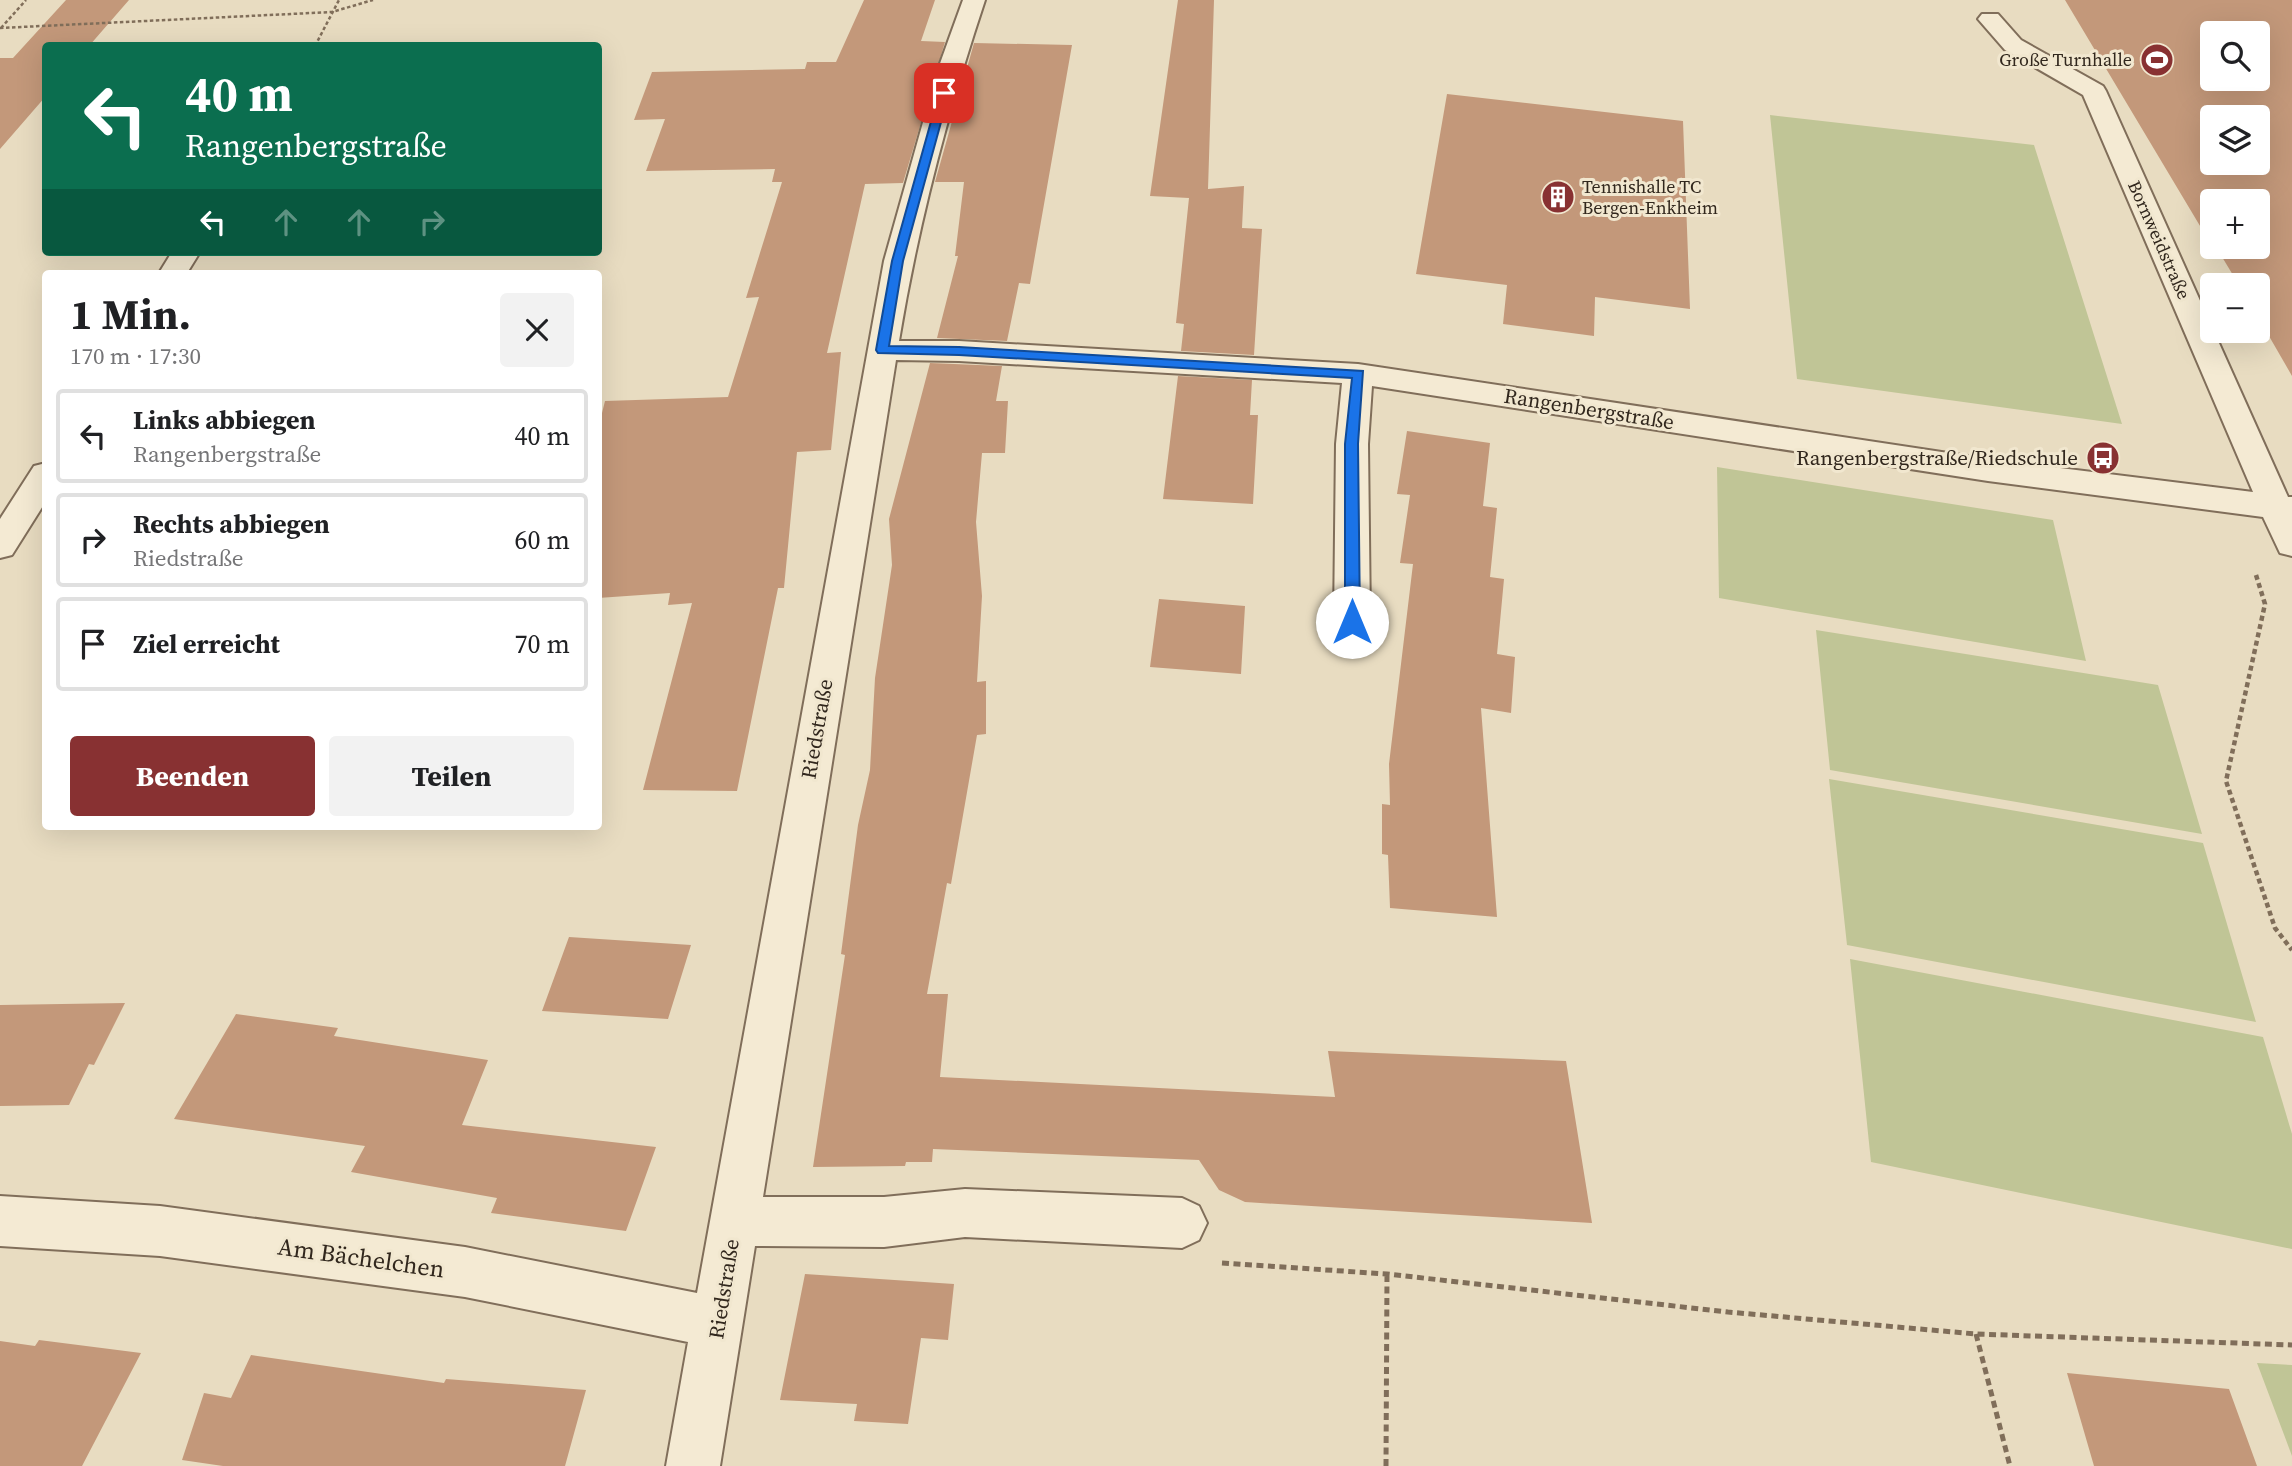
<!DOCTYPE html>
<html lang="de">
<meta charset="utf-8">
<style>
:root{--surface:#fff;--page:#f2f2f2;--text:#202124;--muted:#757577;--line:#e0e0e0;--accent:#883132}
body{margin:0;font-family:"Source Serif 4",serif;background:var(--page);color:var(--text);height:100vh;display:flex;flex-direction:column;font-size:26px;white-space:nowrap}
*{box-sizing:border-box;margin:0}
p{font-size:23px;color:var(--muted)}
.icon{flex:none;width:38px;height:38px;fill:none;stroke:currentColor;stroke-width:2;stroke-linecap:round;stroke-linejoin:round}
.map{position:relative;flex:1;overflow:hidden}
.drawer{position:absolute;left:42px;top:270px;width:560px;height:560px;display:flex;flex-direction:column;background:var(--surface);border-radius:7px;box-shadow:0 7px 28px #0002}
.drawer>*{flex:none}
.banner{position:absolute;left:42px;top:42px;width:560px;height:214px;border-radius:7px;box-shadow:0 7px 28px #0002;background:#0b6e4f;color:#fff;overflow:hidden}
.buttons{position:absolute;left:2200px;top:21px;display:grid;gap:14px}
.buttons a{display:grid;place-items:center;width:70px;height:70px;border-radius:7px;background:var(--surface);box-shadow:0 7px 28px #0002;font-size:35px}
.pin{position:absolute;display:grid;place-items:center;width:60px;height:60px;color:#fff;margin:-30px;border-radius:14px;box-shadow:0 4px 10px #0006}
.me{position:absolute;width:77px;margin:-38px;rotate:0deg;stroke-linejoin:round;filter:drop-shadow(0 0 5px #0008)}
.turn{display:flex;align-items:center;gap:24px;height:147px;padding:0 28px;font-size:32px}
.turn .icon{width:91px;height:91px;stroke-width:2.5}
.turn b{display:block;font-size:49px;line-height:60px}
.lanes{display:flex;align-items:center;height:66px;padding:0 28px;background:#0003;justify-content:center;gap:35px;direction:ltr}
.lanes .off{opacity:.35}
.round{display:grid;place-items:center;flex:none;width:74px;height:74px;border-radius:7px;background:var(--page)}
.summary{display:flex;align-items:center;justify-content:space-between;height:119px;padding:0 28px}
h1{font-size:42px;font-weight:700;line-height:52px}
.action{display:flex;gap:14px;margin-top:auto;padding:14px 28px}
.action a{flex:1;height:80px;border-radius:7px;background:var(--accent);color:#fff;font-size:28px;font-weight:700;line-height:80px;text-align:center}
.action a+a{background:var(--page);color:var(--text)}
ul{padding:0;list-style:none}
li{display:flex;align-items:center;gap:21px;height:94px;margin:0 14px 10px;padding:0 14px;border:4px solid var(--line);border-radius:7px}
li div{flex:1}
li b{display:block;font-size:26px}
li em{font-style:normal}
.map>svg:first-child{display:block}
.green{fill:#c0c596}
.building{fill:#c3987a;fill-rule:evenodd}
.lines{fill:none;stroke-linecap:round;stroke-linejoin:round}
.minor-casing{stroke:#806e5a;stroke-width:4}
.path-far2{stroke:#806e5a;stroke-width:2.5;stroke-dasharray:3.5 2.5;stroke-linecap:butt}
.path-far1{stroke:#806e5a;stroke-width:4.5;stroke-dasharray:5 3.5;stroke-linecap:butt}
.path{stroke:#806e5a;stroke-width:5;stroke-dasharray:7 4.5;stroke-linecap:butt}
.minor{fill:#f4ead3;fill-rule:evenodd}
.route{fill:#1a73e8;stroke:#114b97;stroke-width:2}
.labels{text-anchor:middle;stroke-width:6;stroke-linejoin:round;paint-order:stroke}
.far-poi-label{font-size:18px;fill:#31271d;stroke:#f1e7cf;text-anchor:end}
.far-street-label{font-size:18px;fill:#31271d;stroke:#f1e7cf}
.street-label{font-size:21px;fill:#31271d;stroke:#f1e7cf}
.poi-label{font-size:21px;fill:#31271d;stroke:#f1e7cf;text-anchor:end}
.near-street-label{font-size:24px;fill:#31271d;stroke:#f1e7cf}
</style>
<div class="map">
<svg width="2292" height="1466" viewBox="0 0 2292 1466">
<rect width="100%" height="100%" fill="#e8dcc1"/>
<path class="green" d="M1770,115l264,30 88,279 -325,-45z
M1717,467l336,53 33,141 -367,-63z
M1816,630l342,55 44,149 -372,-64z
M1829,779l374,64 53,179 -409,-77z
M1850,959l413,78 29,97v115l-421,-87z
M2257,1363l35,2v91z"/>
<path class="building" d="M66,0h63l-40,46h-43v50l-46,53v-91h13z
M864,0h71l-14,41 24,1 -42,141 -38,1 -38,169 14,-1 -10,98 -34,2 -13,136h-6l-41,203 -94,-1 49,-187 -24,2 2,-12 -72,5v-169l7,-28 123,-4 31,-100 -13,1 36,-116h-10l3,-13 -129,2 19,-52 -31,1 18,-48 153,-3 2,-7h29z
M1178,0h36l-6,189 36,-3 -2,42 20,1 -8,126 -73,-4 3,-27 -8,-1 13,-125 -39,-2z
M2065,0h227v376l-34,-59v-32h-19l-23,-38h42v-46h-46v45zM2212,33h46v46h-46zM2212,117h46v46h-46z
M974,43l98,2 -42,239 -11,-1 -12,58 -70,-3 21,-82h-3l9,-74h-29z
M1447,94l236,27 7,188 -95,-12 -1,39 -91,-12 4,-39 -91,-11z
M930,363l72,3 -6,35h12l-3,52h-23l-6,69 6,74 -5,86 9,-1v53l-9,1 -26,149 -4,-1 -20,111h21l-8,83 395,20 -7,-46 238,10 26,162 -347,-21 -26,-12 -20,-30 -266,-11 -1,13h-26l-1,4 -92,1 32,-212 -4,-1 17,-129 12,-55 5,-92 17,-113 -3,-46z
M1178,376l74,4 -2,35h8l-5,89 -90,-5z
M1407,431l83,12 -7,63 14,2 -7,69 14,2 -7,75 18,3 -4,56 -30,-5 16,209 -107,-9 -2,-53 -6,-1v-50l8,1 -1,-41 24,-200 -13,-1 10,-68 -13,-1z
M1159,599l86,7 -4,68 -91,-7z
M569,937l122,8 -23,74 -126,-8z
M125,1003l-31,62 -5,-1 -20,41 -69,1v-101z
M236,1014l102,14 -4,8 154,24 -26,65 194,22 -30,84 -135,-18 6,-15 -146,-26 14,-26 -191,-27z
M805,1274l149,10 -6,56 -27,-2 -13,86 -54,-3 3,-17 -77,-4z
M39,1340l102,13 -59,113h-82v-125l35,5z
M251,1355l193,28 2,-4 140,11 -21,76h-342l-41,-6 22,-67 27,5z
M2067,1373l162,16 28,77h-163z"/>
<g class="lines">
<defs>
<path id="minor" d="M963,0h22c-37,111 -67,225 -86,341h60l399,23 630,95 265,33 -170,-397 -78,-45 -27,-31 4,-5h16l23,26 82,46 3,5 182,406h4v59l-12,-3 -17,-36 -275,-36 -616,-95 -4,58 2,178 -5,10 -13,4 -13,-4 -5,-10 2,-178 6,-61 -383,-22 -63,-1 -133,837h121l81,-8 217,9 17,8 8,17 -8,17 -17,8 -217,-11 -81,10 -129,-1 -35,220h-54l22,-124 -223,-45 -305,-41 -160,-10v-50l160,10 305,41 232,46 187,-1032 54,-192z
M172,252h28l-13,21h-28z
M46,463v38l-34,54 -12,3v-39l34,-53z"/>
</defs>
<use href="#minor" class="minor-casing"/>
<path class="path-far2" d="M0,28l332,-16 41,-12
M1,28l25,-28
M315,46l24,-46"/>
<path class="path-far1" d="M2256,575l9,29 -39,177 49,147 17,22"/>
<path class="path" d="M1222,1263l165,11 341,38 248,22 316,11
M1976,1334l34,132
M1386,1466l1,-192"/>
<use href="#minor" class="minor"/>
</g>
<path class="route" d="M944,90l5,3 -46,168 -14,85 70,1 404,24 -5,73 2,178 -2,4h-11l-2,-4v-178l7,-66 -393,-23 -81,-2 -2,-3 16,-89 47,-168z"/>
<defs>
<symbol id="stadium-disc" viewBox="-11 -11 22 22"><circle r="9.5" fill="#883132" stroke="#f1e7cf"/><path d="M0-5a6.5 5 0 1 0 0 10a6.5 5 0 1 0 0-10ZM-3.5-1.8h7v3.6h-7Z" fill="#fff"/></symbol>
<symbol id="building-disc" viewBox="-11 -11 22 22"><circle r="9.5" fill="#883132" stroke="#f1e7cf"/><path d="M-4-6H4V6H1V3H-1V6H-4ZM-2.5-4.3h1.7v1.8h-1.7ZM.8-4.3h1.7v1.8H.8ZM-2.5-1h1.7V.8h-1.7ZM.8-1h1.7V.8H.8Z" fill="#fff"/></symbol>
<symbol id="bus-disc" viewBox="-11 -11 22 22"><circle r="9.5" fill="#883132" stroke="#f1e7cf"/><path d="M-5-6H5V4H4V6H2V4H-2V6H-4V4H-5ZM-3.5-4V0h7V-4ZM-3.5 1.2v1.5H-2V1.2ZM2 1.2v1.5H3.5V1.2Z" fill="#fff"/></symbol>
</defs>
<g fill-rule="evenodd">
<use href="#stadium-disc" x="2138" y="41" width="38" height="38"/>
<use href="#building-disc" x="1539" y="178" width="38" height="38"/>
<use href="#bus-disc" x="2084" y="439" width="38" height="38"/>
</g>
<g class="labels">
<g class="far-poi-label">
<text x="2132" y="66">Große Turnhalle</text>
<text x="1582" y="193" text-anchor="start">Tennishalle TC<tspan x="1582" dy="21">Bergen-Enkheim</tspan></text>
</g>
<g class="far-street-label">
<text transform="translate(2159 240) rotate(66)" y="6">Bornweidstraße</text>
</g>
<g class="street-label">
<text transform="translate(1589 409) rotate(9)" y="7">Rangenbergstraße</text>
<text transform="translate(817 729) rotate(-80)" y="7">Riedstraße</text>
<text transform="translate(724 1289) rotate(-81)" y="7">Riedstraße</text>
</g>
<g class="poi-label">
<text x="2078" y="465">Rangenbergstraße/Riedschule</text>
</g>
<g class="near-street-label">
<text transform="translate(361 1258) rotate(8)" y="8">Am Bächelchen</text>
</g>
</g>
</svg>
<div class="buttons">
<a><svg class="icon" aria-label="search" viewBox="0 0 24 24"><circle cx="10" cy="10" r="6"/><path d="M15 15l6 6"/></svg></a>
<a><svg class="icon" aria-label="layers" viewBox="0 0 24 24"><path d="M12 4l9 5-9 5-9-5zM3 14l9 5 9-5"/></svg></a>
<a>+</a>
<a>−</a>
</div>
<div class="pin" style="left:944px;top:93px;background:#d93025"><svg class="icon" aria-label="arrive" viewBox="0 0 24 24"><path d="M6 21V4h12l-3 4 3 4H6"/></svg></div>
<svg class="me" style="left:1352px;top:622px" viewBox="-20 -20 40 40"><circle r="19" fill="#fff"/><path d="M0-13L10 11 0 6-10 11z" fill="#1a73e8"/></svg>
<div class="banner">
<div class="turn"><svg class="icon" aria-label="left" viewBox="0 0 24 24"><path d="M17 20v-9H6M10 6l-5 5 5 5"/></svg><div><b>40 m</b>Rangenbergstraße</div></div>
<div class="lanes"><svg class="icon" aria-label="left" viewBox="0 0 24 24"><path d="M17 20v-9H6M10 6l-5 5 5 5"/></svg><svg class="icon off" aria-label="ahead" viewBox="0 0 24 24"><path d="M12 20V5M6 11l6-6 6 6"/></svg><svg class="icon off" aria-label="ahead" viewBox="0 0 24 24"><path d="M12 20V5M6 11l6-6 6 6"/></svg><svg class="icon off" aria-label="right" viewBox="0 0 24 24"><path d="M7 20v-9h11M14 6l5 5-5 5"/></svg></div>
</div>
<section class="drawer">
<div class="summary"><div><h1>1 Min.</h1><p>170 m · 17:30</p></div><a class="round"><svg class="icon" aria-label="close" viewBox="0 0 24 24"><path d="M6 6l12 12M18 6L6 18"/></svg></a></div>
<ul>
<li><svg class="icon" aria-label="left" viewBox="0 0 24 24"><path d="M17 20v-9H6M10 6l-5 5 5 5"/></svg><div><b>Links abbiegen</b><p>Rangenbergstraße</p></div><em>40 m</em></li>
<li><svg class="icon" aria-label="right" viewBox="0 0 24 24"><path d="M7 20v-9h11M14 6l5 5-5 5"/></svg><div><b>Rechts abbiegen</b><p>Riedstraße</p></div><em>60 m</em></li>
<li><svg class="icon" aria-label="arrive" viewBox="0 0 24 24"><path d="M6 21V4h12l-3 4 3 4H6"/></svg><div><b>Ziel erreicht</b></div><em>70 m</em></li>
</ul>
<div class="action"><a>Beenden</a><a>Teilen</a></div>
</section>
</div>
